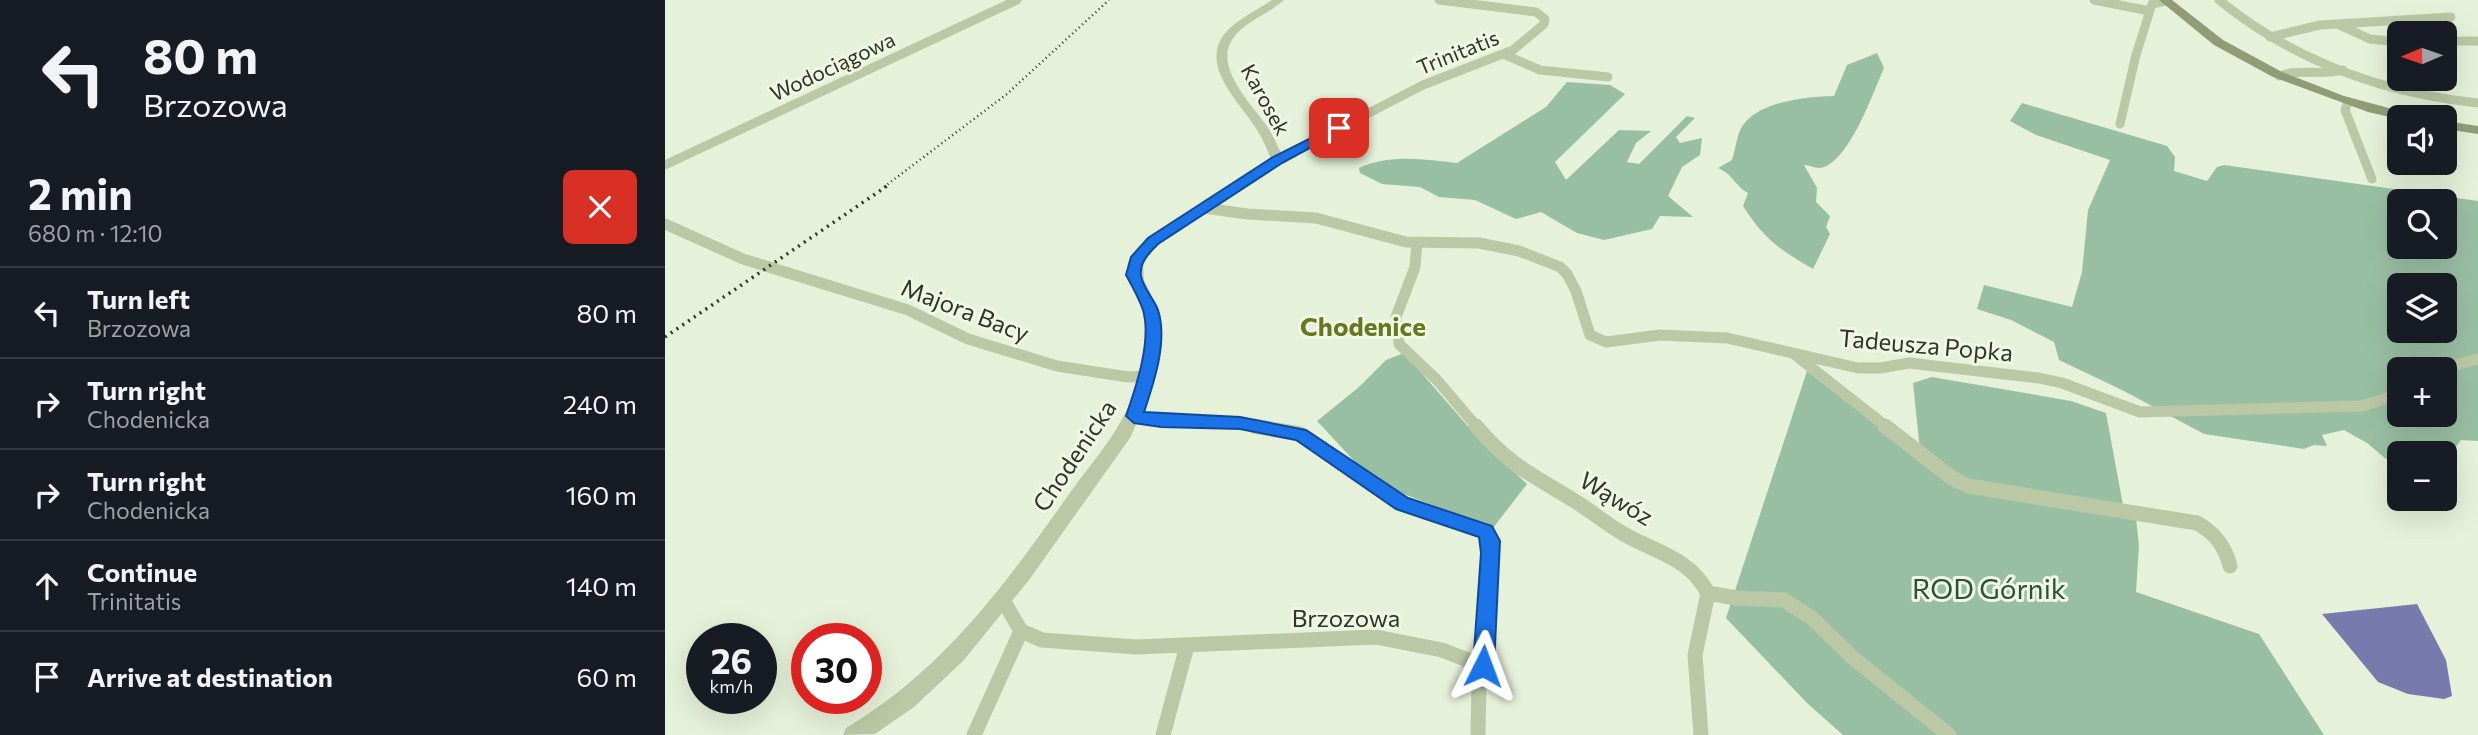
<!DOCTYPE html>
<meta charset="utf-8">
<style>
:root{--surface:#171b24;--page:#242831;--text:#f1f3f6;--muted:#9ea1a6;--line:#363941}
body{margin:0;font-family:Commissioner,sans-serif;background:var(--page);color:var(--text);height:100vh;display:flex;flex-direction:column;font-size:26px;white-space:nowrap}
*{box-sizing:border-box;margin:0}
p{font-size:23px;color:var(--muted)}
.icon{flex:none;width:38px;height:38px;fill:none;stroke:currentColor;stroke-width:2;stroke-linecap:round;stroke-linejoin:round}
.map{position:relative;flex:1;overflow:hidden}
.details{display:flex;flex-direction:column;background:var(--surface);width:665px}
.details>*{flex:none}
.guide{background:#171b24;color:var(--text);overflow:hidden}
.needle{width:46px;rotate:268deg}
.tools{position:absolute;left:1722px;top:21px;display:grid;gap:14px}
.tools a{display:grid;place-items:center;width:70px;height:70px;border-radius:10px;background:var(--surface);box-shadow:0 7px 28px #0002;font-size:35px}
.speed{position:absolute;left:21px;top:623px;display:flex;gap:14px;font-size:35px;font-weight:700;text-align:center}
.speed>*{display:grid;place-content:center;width:91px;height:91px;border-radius:50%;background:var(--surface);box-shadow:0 7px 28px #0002;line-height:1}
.speed small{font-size:18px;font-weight:400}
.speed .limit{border:10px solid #d22;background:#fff;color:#111}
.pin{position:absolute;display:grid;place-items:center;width:60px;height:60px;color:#fff;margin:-30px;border-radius:14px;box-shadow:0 4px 10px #0006}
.me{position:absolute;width:77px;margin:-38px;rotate:3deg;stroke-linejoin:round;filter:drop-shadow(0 0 5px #0008)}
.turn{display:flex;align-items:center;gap:24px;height:147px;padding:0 28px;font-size:32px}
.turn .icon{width:91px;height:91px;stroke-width:2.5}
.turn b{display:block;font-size:49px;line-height:60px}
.round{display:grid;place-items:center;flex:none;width:74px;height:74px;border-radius:10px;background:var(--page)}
.overview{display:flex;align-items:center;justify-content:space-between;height:119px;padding:0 28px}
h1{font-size:42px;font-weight:700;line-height:52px}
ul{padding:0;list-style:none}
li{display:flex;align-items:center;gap:21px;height:91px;padding:0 28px;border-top:2px solid var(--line)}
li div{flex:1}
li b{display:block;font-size:26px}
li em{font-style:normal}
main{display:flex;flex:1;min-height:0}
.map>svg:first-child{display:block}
.green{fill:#99bfa3;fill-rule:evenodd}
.water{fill:#787aad}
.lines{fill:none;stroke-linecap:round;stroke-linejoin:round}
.minor-far2{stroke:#bbc8a5;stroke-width:9}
.minor-far1{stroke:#bbc8a5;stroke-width:11}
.minor{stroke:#bbc8a5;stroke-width:15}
.tertiary{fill:#bbc8a5;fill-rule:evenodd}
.secondary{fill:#919c77;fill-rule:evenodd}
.rail-far1{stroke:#313426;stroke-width:2.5;stroke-dasharray:1 3.5;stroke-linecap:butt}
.rail{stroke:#313426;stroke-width:3.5;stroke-dasharray:2 5;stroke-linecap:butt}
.route{fill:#1a73e8;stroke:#114b97;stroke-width:2}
.labels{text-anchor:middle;stroke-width:6;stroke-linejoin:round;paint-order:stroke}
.far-street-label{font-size:21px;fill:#313426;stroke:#eff8e5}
.street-label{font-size:24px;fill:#313426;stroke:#eff8e5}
.neighbourhood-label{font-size:26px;font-weight:bold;fill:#68761f;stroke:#eff8e5}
.near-park-label{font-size:28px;fill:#2b5236;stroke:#eff8e5}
</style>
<main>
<section class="details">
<div class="guide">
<div class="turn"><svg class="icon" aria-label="left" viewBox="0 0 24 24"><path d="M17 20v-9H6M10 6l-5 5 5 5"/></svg><div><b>80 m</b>Brzozowa</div></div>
</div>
<div class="overview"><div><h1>2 min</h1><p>680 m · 12:10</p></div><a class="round" style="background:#d93025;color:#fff"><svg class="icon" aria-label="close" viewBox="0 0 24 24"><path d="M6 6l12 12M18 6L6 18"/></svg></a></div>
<ul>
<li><svg class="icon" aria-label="left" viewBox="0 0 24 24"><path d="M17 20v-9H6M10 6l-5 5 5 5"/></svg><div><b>Turn left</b><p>Brzozowa</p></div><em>80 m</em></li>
<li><svg class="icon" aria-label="right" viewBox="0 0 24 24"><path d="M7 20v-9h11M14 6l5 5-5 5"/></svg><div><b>Turn right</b><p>Chodenicka</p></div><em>240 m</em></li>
<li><svg class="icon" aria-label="right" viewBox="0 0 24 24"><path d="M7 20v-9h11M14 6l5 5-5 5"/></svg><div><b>Turn right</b><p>Chodenicka</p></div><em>160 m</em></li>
<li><svg class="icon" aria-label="ahead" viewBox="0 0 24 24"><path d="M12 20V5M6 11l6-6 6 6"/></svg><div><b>Continue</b><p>Trinitatis</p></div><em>140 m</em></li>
<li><svg class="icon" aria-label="arrive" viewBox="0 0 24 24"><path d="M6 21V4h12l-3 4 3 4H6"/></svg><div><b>Arrive at destination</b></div><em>60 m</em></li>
</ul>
</section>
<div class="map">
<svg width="1813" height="735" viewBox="0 0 1813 735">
<rect width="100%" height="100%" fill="#e6f1d9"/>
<path class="green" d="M1212,53l7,15c-11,25 -33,89 -60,99 -8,3 -12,-2 -20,-2l13,23 -1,14 14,14 -4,11 4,7 -17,35c-33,-19 -49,-30 -70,-63l5,-13c-14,-8 -14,-18 -30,-25l14,-8c3,-9 4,-19 7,-27 12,-32 67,-36 95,-37l13,-31z
M902,82l43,3 15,9 -70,68 11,18 53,-50 32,1 -15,12 -9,19 12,2 48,-48 8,2 -19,19 4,6 22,-5 -2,17 -18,12 -14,29 25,21 -33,-1 -8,13 -48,11 -27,-7 -36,-21 -25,7 -41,-19 -36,-3 -19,-10 -38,-3 -22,-11 -1,-5c30,-14 66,-9 98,-5l89,-56z
M1357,103l145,43 8,11 -1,14 33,10 10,-14 7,-2 254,36v240l-17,-1 -6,8 -19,-1 -7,6h-30v6h-13l-19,-16 -23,-13 -22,5 5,11 -13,-1 -10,4 -100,-15 -80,-43 -65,-31 -5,-18 -43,-22 -34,-11 7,-24 88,22 10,-35 6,-62 22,-50 -74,-25 -26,-14zM1734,201h46v46h-46zM1734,285h46v46h-46zM1734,369h46v46h-46z
M739,353l76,87 47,44 -34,44 -100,-38 -35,-25 -41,-44 42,-34 27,-27z
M1142,371l114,89 -8,-77 19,-6 139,24 35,12 19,103 11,2 3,27 -3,47 123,42 65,101h-481l-36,-32 -81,-85z"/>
<path class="water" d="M1752,604l29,56 6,36 -8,3 -36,-5 -30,-12 -56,-68z"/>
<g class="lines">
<path class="minor-far2" d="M1429,0l56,11
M1554,0c75,61 163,93 259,103
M1672,24l33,15 29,3
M1605,37l50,-12 131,-8
M1780,41h33
M838,54l37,16 68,7
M1614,76c21,-8 43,0 64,-6
M1683,102l-3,8 27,69
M1455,124l16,-69 16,-51 14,-3
M613,160l145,-75 90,-35 31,-26 1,-5 -9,-7 -97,-12
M0,165l352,-165"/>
<path class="minor-far1" d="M540,208l42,6 69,4 90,24 73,1 40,8 41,16 7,7 9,17 14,44 16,7 54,-7 67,3 131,30h22l29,-5 130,15 23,5 78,29 222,-6 25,-8 12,-9
M0,224l78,35 165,51 60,29 89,27 71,11 20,-1
M752,242l-2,25 -19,50 3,27 38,36 40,47
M1129,354l93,73
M1774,369l39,-10
M469,417l106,6 24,4"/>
<path class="minor" d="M589,426l46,8 102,69 84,28 5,10v12l-8,113 -4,16 -1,53
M811,426c33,39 55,48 97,74 17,10 32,23 49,33 32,19 67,24 86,60l28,5 48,2 28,18 40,39 97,78
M1220,426l67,52 16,8 229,37c18,10 28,23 33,43
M338,600l18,31 21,9 94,7 240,-10 66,13 41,16
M309,735l47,-104
M498,735l24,-89
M1036,735l-6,-80 13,-62"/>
<path class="tertiary" d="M607,0h12c-15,14 -41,22 -52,40 -18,27 20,65 35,86 7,10 12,23 17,34l-126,84 -15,19 1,17 13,27 3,37 -9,47 -21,47 -101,142 -66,81 -49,46 -39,27 -32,1 3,-7c100,-60 160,-145 226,-238 30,-41 57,-68 68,-119 4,-20 8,-43 2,-63 -4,-17 -16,-27 -14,-45l20,-25 123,-79c-4,-10 -8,-20 -14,-29 -14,-24 -54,-59 -36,-91 10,-17 35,-28 51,-39z"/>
<path class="secondary" d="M1494,0h13l51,40 59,32 62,24 67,18 2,3 -14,2 -31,-7 -95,-35 -59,-32z
M1780,121l33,5v8l-33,-5z"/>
<path class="rail-far1" d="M219,187l123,-93 102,-94"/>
<path class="rail" d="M0,337l222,-151"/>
</g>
<path class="route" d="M674,124l6,4 -2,2 -61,33 -124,81c-8,8 -19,18 -17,32 2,12 13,23 17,34 10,31 -4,72 -14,102l96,5 66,13 102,68 84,28 8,15 -6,125 -3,7 -8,2 -7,-2 -3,-7 8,-113 -2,-16 -83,-28 -100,-69 -56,-11 -79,-2 -27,-4 -8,-7c10,-29 26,-75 17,-106 -4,-12 -11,-24 -17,-35l5,-18 17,-19 125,-81z"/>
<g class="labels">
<g class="far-street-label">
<text transform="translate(793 53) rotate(-22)" y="7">Trinitatis</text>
<text transform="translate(168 67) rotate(-25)" y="7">Wodociągowa</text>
<text transform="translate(600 100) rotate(61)" y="7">Karosek</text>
</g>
<g class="street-label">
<text transform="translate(300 311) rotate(21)" y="8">Majora Bacy</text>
<text transform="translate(1261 346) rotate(5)" y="8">Tadeusza Popka</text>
<text transform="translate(410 456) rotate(-56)" y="8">Chodenicka</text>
<text transform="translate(951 499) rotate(31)" y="8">Wąwóz</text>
<text x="681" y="627">Brzozowa</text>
</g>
<g class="neighbourhood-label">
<text x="698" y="336">Chodenice</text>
</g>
<g class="near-park-label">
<text x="1324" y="599">ROD Górnik</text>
</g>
</g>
</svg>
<div class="tools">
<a><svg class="needle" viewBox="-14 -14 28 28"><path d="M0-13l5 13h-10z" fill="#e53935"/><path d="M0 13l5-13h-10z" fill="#9ea1a6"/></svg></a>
<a><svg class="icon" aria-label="sound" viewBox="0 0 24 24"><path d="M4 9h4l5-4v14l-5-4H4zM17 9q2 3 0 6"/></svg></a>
<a><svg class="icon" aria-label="search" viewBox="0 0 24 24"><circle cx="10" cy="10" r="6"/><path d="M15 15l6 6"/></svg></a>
<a><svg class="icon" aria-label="layers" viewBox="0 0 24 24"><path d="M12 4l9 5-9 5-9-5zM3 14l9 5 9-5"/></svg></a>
<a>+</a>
<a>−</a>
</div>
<div class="speed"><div>26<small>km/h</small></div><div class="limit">30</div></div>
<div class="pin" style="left:674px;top:128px;background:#d93025"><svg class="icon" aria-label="arrive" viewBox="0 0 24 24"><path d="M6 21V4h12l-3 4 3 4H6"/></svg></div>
<svg class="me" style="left:818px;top:666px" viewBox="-20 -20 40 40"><path d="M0-17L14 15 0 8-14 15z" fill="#1a73e8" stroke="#fff" stroke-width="4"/></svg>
</div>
</main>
